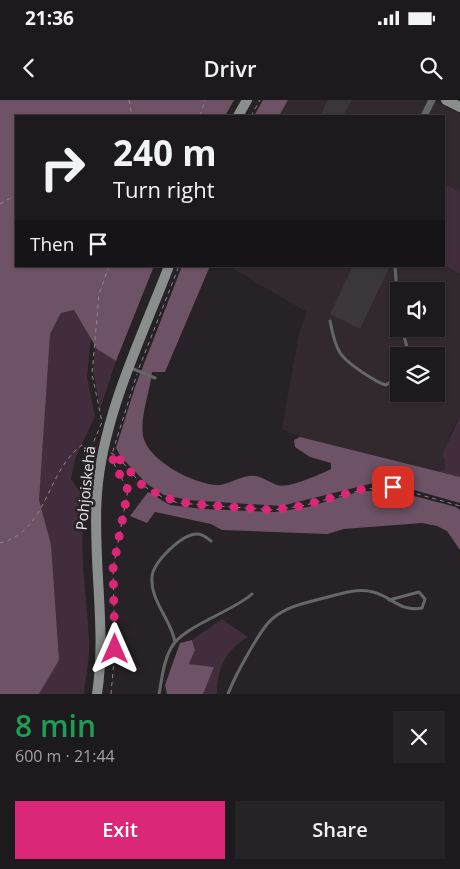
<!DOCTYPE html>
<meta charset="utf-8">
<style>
:root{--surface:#1c1a1c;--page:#252325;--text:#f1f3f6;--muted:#a0a1a3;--line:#3a383b;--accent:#db2777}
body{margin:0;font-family:"Open Sans",sans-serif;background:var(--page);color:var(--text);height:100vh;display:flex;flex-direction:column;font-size:19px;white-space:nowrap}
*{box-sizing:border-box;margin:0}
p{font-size:16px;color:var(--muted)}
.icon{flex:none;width:28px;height:28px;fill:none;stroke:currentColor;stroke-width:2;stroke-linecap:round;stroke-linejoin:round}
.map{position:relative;height:594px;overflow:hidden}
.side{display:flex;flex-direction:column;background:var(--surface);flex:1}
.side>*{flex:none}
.banner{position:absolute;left:15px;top:15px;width:430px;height:152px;border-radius:0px;box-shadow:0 1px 4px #0004,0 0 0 1px var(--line);background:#1c1a1c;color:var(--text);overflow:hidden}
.fabs{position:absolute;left:390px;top:182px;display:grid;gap:10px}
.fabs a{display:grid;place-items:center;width:55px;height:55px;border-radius:0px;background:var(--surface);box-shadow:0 1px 4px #0004,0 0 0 1px var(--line);font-size:25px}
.pin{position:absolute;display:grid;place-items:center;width:42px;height:42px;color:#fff;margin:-21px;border-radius:10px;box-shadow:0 2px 8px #0006}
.me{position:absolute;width:55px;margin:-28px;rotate:0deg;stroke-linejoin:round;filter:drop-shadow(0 0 4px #0008)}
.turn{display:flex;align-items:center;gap:18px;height:105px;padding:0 15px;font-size:22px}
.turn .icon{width:65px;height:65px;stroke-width:2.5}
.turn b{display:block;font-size:35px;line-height:42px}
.then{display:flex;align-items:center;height:48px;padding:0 15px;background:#0003;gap:10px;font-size:19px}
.round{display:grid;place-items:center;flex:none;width:52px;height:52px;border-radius:0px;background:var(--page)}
.overview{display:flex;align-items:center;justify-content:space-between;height:85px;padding:0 15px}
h1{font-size:30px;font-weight:600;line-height:38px;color:#1e9e55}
.cta{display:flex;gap:10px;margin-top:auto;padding:10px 15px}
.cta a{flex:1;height:58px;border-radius:0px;background:var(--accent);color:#fff;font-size:20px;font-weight:600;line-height:58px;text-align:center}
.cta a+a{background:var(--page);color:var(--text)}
.status{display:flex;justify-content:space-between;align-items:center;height:35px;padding:0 25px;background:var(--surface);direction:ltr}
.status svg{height:14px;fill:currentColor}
header{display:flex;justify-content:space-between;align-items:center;height:65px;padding:0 15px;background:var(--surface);font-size:22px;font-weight:600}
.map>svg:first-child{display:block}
.built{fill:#32292f;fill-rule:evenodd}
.green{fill:#412d3b}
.forest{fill:#6e5266}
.building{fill:#3a3639}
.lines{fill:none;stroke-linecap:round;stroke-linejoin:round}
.path{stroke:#8d8a8d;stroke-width:1;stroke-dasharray:4 4;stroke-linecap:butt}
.service{stroke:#656767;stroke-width:3}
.minor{stroke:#656767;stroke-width:7}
.secondary{stroke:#8a8e8d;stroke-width:10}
.route{stroke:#db2777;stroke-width:9;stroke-dasharray:0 16.2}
.labels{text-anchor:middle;stroke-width:5;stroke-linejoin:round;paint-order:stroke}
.street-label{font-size:15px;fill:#e9e7e9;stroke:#262225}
</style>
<div class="status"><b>21:36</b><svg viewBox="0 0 49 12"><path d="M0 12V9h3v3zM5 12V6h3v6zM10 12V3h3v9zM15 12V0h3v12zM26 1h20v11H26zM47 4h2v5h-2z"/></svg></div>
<header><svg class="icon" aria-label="back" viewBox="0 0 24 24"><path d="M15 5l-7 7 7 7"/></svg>Drivr<svg class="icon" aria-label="search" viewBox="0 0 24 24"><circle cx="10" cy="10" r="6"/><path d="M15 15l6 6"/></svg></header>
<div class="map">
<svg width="460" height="594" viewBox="0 0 460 594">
<rect width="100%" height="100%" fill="#262225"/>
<path class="built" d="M288,0h145l27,14v78l-16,-9v-67h-165z
M444,165l16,9v142l-11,20 -4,33 -8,3 -137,-35 -18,-8 17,-96 8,-21 -79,-46zM399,191h37v38h-37zM399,256h37v38h-37z"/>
<path class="green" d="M0,63l16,103 34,67 11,-20 13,-3 17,28 -4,39 8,39 -20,43 -4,20 6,9 11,5c-12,48 -1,98 1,147 1,17 -3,36 -5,54h-84z
M444,83l16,9v82l-16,-9z
M95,246l21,15 -16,48 -7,-40z
M460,316v61l-23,-5 8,-3v-9l-3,-5z
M222,519l26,18c-22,13 -31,31 -31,57h-14l11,-27 -25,-3 6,-14 -3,-10z"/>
<path class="forest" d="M0,0h234l-9,16h-209v150h138l-38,95 -19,-12 -23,-39 -13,3 -11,21 -11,166 12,45 8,115 -20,34h-39z
M263,0h25l-9,16h-25z
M182,166h28l-45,106h-13c-2,20 -12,43 -9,64 5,25 53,50 77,49 9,-1 19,-8 29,-9 9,-2 20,6 28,9 11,4 44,-11 54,-16v-6l-21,-6 -15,-10 -1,-7 6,-3 160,40v26l-78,-22 -101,25 -93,-6 -24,-5 -17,-11 -26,-27 -5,-9 19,-61z
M361,391h34l61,16 4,3v40l-13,-19 -10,-5 -15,-3 -78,6 -17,5 -105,-4 -11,-6 -56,-12 -8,11 -17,-7 18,-24 22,13 33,4 72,3 33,-5z
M192,540l3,10 -6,14 25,3 -11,27h-36l-2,-9 15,-42z"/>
<path class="building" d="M328,0h24l-9,16h-23z
M353,166l36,2 -29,61 -30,-15z"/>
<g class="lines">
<path class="path" d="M129,0l3,16
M200,16l5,-16
M251,16l9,-16
M0,104l16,-9
M139,268l40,-102
M111,353l6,3 25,29 20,12 16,6 94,7 30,-4 64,-17 27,-2 67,19
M80,361l14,-20 8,-19 -10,-48 7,-80 10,-28
M0,443c48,-12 46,-72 82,-98l13,5
M111,594l4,-45 -2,-80 15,-79 -14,-26 -2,-10 25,-80"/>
<path class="service" d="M395,166l4,53
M330,221c6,31 9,36 35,53 7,4 13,9 21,11l6,-4 7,-15
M402,229l5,18 -4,9
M131,268l24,10
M175,542c-3,-21 -25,-41 -23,-65 1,-15 30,-43 45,-43 6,0 10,4 14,7
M159,594c3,-15 4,-32 12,-46 12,-22 61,-36 81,-54
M228,594c6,-16 32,-65 44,-75 16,-14 37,-17 56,-22 14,-4 31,-9 45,-5 20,5 26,20 49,16l3,-9 -6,-7 -30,8"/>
<path class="minor" d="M424,16l8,-16"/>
<path class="secondary" d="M446,0l14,7
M238,16l9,-16
M97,594c10,-66 -5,-134 0,-201 6,-78 44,-154 72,-227"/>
</g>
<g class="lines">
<path class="route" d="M115,549l-2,-80 15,-79 -14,-26 -2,-10 5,2 25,29 20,12 29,7 81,6 30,-4 64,-18 27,-1"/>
</g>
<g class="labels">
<g class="street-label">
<text transform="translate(86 388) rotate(-84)" y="5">Pohjoiskehä</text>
</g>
</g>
</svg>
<div class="fabs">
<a><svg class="icon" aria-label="sound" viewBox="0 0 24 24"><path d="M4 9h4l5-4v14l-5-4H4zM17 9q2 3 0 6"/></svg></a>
<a><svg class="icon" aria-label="layers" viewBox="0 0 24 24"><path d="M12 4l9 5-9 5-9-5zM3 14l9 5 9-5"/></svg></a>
</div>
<div class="pin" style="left:393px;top:387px;background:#d93025"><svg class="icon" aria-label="arrive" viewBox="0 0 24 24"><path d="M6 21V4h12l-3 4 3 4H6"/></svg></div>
<svg class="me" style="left:115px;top:549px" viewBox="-20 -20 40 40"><path d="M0-17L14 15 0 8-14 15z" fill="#db2777" stroke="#fff" stroke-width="4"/></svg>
<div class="banner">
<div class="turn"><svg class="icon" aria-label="right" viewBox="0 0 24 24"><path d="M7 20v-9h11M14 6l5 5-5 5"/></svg><div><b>240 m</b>Turn right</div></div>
<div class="then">Then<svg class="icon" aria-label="arrive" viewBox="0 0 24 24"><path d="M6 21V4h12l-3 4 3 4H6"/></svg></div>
</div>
</div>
<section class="side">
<div class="overview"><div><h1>8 min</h1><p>600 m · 21:44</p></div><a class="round"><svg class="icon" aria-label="close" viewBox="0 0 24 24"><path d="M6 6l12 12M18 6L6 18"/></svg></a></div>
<div class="cta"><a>Exit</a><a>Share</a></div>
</section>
